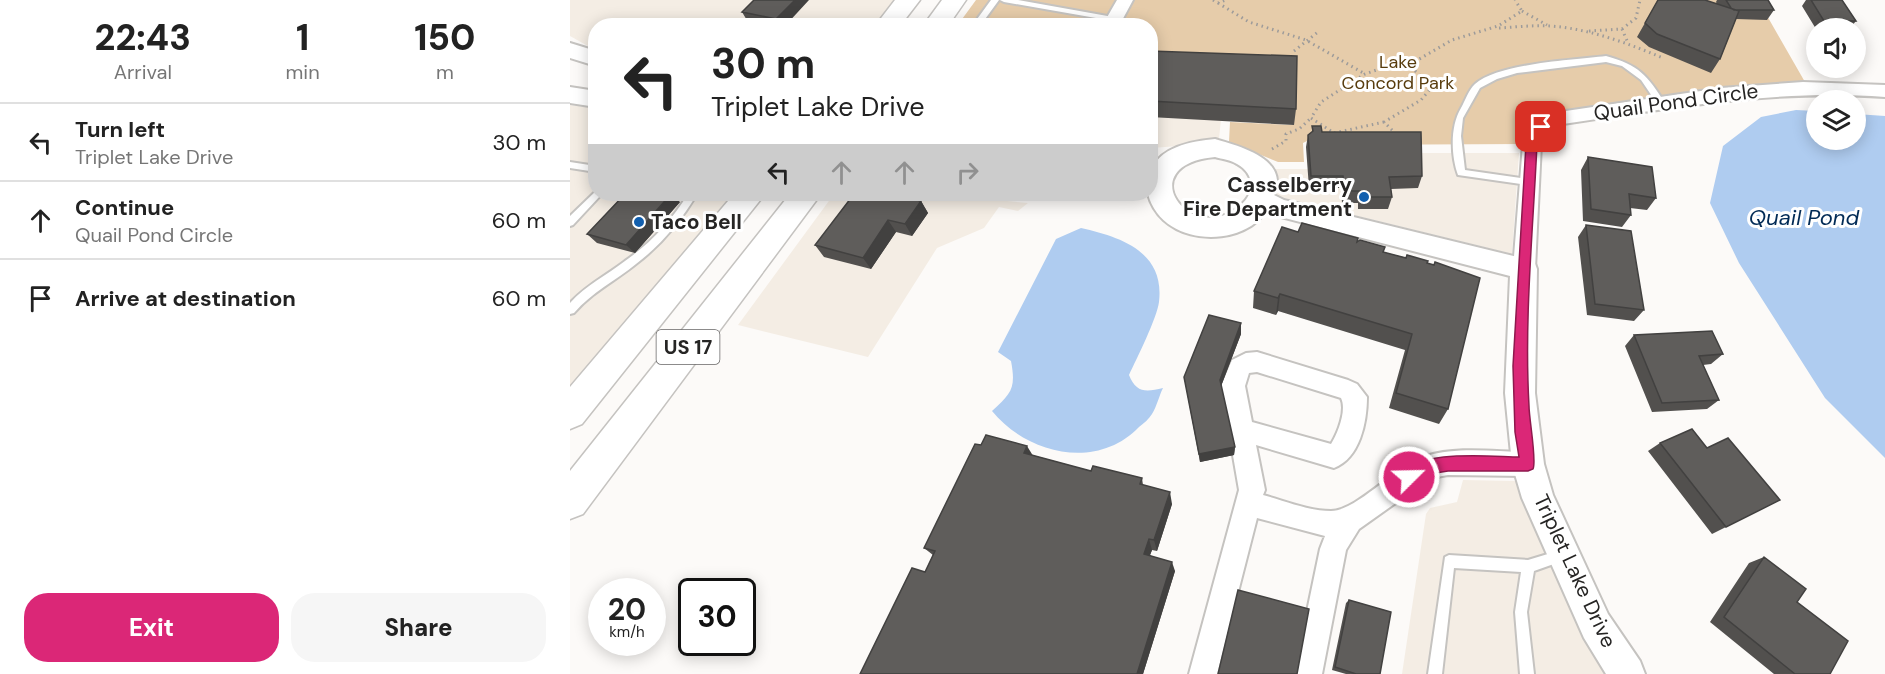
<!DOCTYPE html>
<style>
:root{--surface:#fff;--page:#f6f6f6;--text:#222;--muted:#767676;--line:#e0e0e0;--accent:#db2777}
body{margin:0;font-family:"DM Sans",sans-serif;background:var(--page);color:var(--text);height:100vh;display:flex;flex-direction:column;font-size:22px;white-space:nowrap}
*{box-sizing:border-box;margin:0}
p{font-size:20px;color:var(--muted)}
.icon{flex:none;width:33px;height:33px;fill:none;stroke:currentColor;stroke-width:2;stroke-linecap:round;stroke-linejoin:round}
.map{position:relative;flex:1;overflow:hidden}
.details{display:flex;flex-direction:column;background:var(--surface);width:570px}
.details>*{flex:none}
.top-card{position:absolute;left:18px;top:18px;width:570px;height:183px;border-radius:24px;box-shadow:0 3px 15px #0003;background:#fff;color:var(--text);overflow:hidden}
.controls{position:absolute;left:1236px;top:18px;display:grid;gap:12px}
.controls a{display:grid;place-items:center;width:60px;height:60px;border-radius:50%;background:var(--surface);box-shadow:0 3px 15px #0003;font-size:30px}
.speed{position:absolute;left:18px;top:578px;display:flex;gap:12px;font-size:30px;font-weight:700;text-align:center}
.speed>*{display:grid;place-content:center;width:78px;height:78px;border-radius:50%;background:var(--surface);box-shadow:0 3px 15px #0003;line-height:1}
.speed small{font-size:15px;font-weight:400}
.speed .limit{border:3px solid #111;border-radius:9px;background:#fff;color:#111}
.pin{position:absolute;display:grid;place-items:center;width:51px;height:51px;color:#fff;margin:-26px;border-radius:12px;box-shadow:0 3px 9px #0006}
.me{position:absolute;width:66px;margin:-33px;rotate:67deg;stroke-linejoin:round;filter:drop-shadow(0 0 4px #0008)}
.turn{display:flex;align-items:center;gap:21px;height:126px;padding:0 24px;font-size:27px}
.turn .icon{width:78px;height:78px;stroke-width:2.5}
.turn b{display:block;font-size:42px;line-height:51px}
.lanes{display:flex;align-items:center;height:57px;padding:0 24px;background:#0003;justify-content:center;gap:30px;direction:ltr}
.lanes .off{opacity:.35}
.eta{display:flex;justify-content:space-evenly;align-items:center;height:102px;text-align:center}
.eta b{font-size:36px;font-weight:800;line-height:42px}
.action{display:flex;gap:12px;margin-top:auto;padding:12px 24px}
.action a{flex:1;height:69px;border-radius:24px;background:var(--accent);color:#fff;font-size:24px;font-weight:800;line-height:69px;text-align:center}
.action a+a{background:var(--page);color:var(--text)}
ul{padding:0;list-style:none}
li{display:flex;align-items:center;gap:18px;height:78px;padding:0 24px;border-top:2px solid var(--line)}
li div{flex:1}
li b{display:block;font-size:22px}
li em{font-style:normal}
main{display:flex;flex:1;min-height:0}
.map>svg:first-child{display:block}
.built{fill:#f4ede4}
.green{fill:#e6ccaa}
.water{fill:#afccf0}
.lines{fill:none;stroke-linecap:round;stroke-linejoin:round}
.service-casing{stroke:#c5c3c0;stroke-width:4}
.minor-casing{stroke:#c5c3c0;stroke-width:4}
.tertiary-casing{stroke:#c5c3c0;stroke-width:4}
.primary-casing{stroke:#c5c3c0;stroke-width:3}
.path{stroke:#9d9b9a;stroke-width:3;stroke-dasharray:1.5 4;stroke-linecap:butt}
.service{fill:#fff;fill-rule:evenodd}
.minor{fill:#fff;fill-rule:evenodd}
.tertiary{fill:#fff;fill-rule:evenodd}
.primary{fill:#fff;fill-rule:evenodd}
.wall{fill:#52504e}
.shaded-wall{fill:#424140}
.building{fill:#5f5d5b;stroke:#424140;stroke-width:1.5}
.route{fill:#db2777;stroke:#8e194d;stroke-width:1.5}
.poi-dot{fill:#125fae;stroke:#fff;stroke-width:2}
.labels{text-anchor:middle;stroke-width:6;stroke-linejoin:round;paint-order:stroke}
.far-park-label{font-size:18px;fill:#583c0d;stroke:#fff}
.shield{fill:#fff;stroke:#676666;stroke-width:1.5}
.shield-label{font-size:20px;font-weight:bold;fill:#262524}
.street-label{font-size:21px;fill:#262524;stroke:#fff}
.poi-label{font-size:21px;font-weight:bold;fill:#262524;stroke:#fff;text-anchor:end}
.water-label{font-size:22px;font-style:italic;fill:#022b56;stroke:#fff}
</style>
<main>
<section class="details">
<div class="eta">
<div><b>22:43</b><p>Arrival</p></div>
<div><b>1</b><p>min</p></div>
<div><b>150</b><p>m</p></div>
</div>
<ul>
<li><svg class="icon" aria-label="left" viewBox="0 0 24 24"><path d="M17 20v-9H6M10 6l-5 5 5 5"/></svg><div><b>Turn left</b><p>Triplet Lake Drive</p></div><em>30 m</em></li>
<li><svg class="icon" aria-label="ahead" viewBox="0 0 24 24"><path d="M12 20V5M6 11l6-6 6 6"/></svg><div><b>Continue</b><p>Quail Pond Circle</p></div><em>60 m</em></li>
<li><svg class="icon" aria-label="arrive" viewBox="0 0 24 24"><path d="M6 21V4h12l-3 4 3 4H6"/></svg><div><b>Arrive at destination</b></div><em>60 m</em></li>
</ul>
<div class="action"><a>Exit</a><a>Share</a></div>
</section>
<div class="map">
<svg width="1315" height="674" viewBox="0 0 1315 674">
<rect width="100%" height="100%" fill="#fcfaf8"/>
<path class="built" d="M0,0h325l-21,25 -278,1 -1,24 -25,-14z
M581,74l70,45 -2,20 -23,1 -17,6 -28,2z
M0,105l25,3 1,86h139l-165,197z
M751,153h198l-7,101 -236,-58v-16l-4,-11h38z
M264,194h131l31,6 32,3 -10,8 -19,-4 -15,21 -47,20 -69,109 -130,-32z
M893,480l54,1 7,21 58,133 25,39h-205l24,-160 4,-6 27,-6z"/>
<path class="green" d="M406,0h754l36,14 43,75 -250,29 -27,26 -212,1 -9,-6 -8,4 1,19h-26l-49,-20 1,-20 64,3 -143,-58 -1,-41h-193z"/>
<path class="water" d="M1226,110l20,1v29h40v-26l29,2v342l-60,-60 -86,-135 -29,-60 13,-57 38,-29z
M511,228c39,9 84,23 78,74 -2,16 -22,56 -30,73 7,18 17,17 34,13 -4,8 -6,18 -11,26 -3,5 -8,9 -13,13 -42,44 -112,27 -147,-16 20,-18 24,-23 19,-50l-13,-9 58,-113z"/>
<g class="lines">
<defs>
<path id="service" d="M421,0h8l-19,26h-8z
M430,0h18l95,17 4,2 -4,2 -109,-19z
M1036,56c33,9 41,19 59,47l-1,2h-6l-17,-25 -19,-14 -16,-4 -89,11 -20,6 -17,9 -17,30 -2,18 4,34 63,9 5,3 -5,3 -70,-10c-7,-19 -8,-49 3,-67 4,-7 8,-19 14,-24 24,-21 99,-24 131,-28z
M0,162l26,4v6l-26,-4z
M26,191v3h5l-1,2 -27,29 -3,1v-10z
M118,194h9c-16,27 -36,51 -61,70 -21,17 -44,28 -62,49l-4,1v-11c16,-18 37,-28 55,-42 26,-18 47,-41 63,-67z
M991,550l4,2 2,4 -2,4 -31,11 -7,41 7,62h-14l-5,-62 6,-40 -67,-4 -12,106h-14l17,-117 4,-2 79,5z"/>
<path id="minor" d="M547,0h16l-14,26h-17z
M1233,82l82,3v12c-109,-8 -214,11 -322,27l-15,7 -7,13 -6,125 -3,6 -8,3 -8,-3 -3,-6 10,-125 11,-22 25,-10 162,-24z
M687,352l91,28 9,4 10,13c0,25 -7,61 -33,71l-78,-23 9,45 -2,5c22,6 46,16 68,16 26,0 65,-46 95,-55 32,-10 70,-4 102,-4l9,4 3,8 -3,8 -9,4 -80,-1 -17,3 -72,51 -13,21 -24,124h-28l26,-125 5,-13 -68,-18 -40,156h-28l50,-184 -18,-104 11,-26 14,-7zM687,372l84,26c6,12 -3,35 -10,46l-79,-22 -7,-36 4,-13z"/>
<path id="tertiary" d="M0,43l26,8v15l-26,-8z
M0,87l26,4v16l-26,-4z
M645,139c24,7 75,20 59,56l10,5 250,61 3,8 -2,124 9,71 9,31 55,119 32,47 5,13h-39l-22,-36 -62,-140 -10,-34 -7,-71 5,-117 -245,-63c-4,4 -9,10 -14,13 -35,22 -92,11 -103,-32h2c0,-6 -1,-14 0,-20 7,-27 42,-33 65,-35zM645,157c7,2 16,3 22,7 17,9 19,28 4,41 -50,44 -112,-40 -26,-48z"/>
<path id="primary" d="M325,0h25l-20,26h-25z
M372,0h24l-18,26h-25z
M164,194h31l-183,230 -12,5v-42z
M220,194h31l-238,320 -13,5v-48z"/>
</defs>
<use href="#service" class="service-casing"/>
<use href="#minor" class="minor-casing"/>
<use href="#tertiary" class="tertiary-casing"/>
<use href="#primary" class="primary-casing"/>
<path class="path" d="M643,0l5,3 8,-3
M648,3l31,19 57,18 59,34
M952,11l25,14
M929,28c17,-1 34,-3 52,-2 39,3 76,17 112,32
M1052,29l14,-11 4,-18
M1019,31l33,-2 6,14
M724,51l24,-19
M814,122l-50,11 -23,-15 10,-16 44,-28 20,-7 24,-2
M826,134l-12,-12 37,-22 11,-13 -23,-22 43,-25 46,-14 24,-15 -7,-11
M702,149l14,-8v-7l13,-5 12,-11"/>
<use href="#service" class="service"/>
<use href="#minor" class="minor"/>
<use href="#tertiary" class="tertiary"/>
<use href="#primary" class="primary"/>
</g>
<path class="wall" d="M184,0l31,26h-18l-19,-4 -6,-10z
M1088,0l59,4 -1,-2 1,-2h51l6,10 -7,10 -31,-1 -16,40 -9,14 -62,-26 -12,-10z
M1236,0h36l14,21 -6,7h-34v1l-14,-23z
M580,51l146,58 -2,16 -144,-8z
M742,126l10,6 100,44 -4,12 -27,1 1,8 -4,12h-30v-6h-16l-1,-15h-32l-3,-41 2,-12 4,-3z
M1018,157l68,41 -9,12 -17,-2 1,7 -9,12 -39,-6 -2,-51z
M351,201l7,12 -16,23 -16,-4 -25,37 -47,-12 -9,-12z
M110,202l-45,51 -38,-10 -10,-9z
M1016,225l58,85 -10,11 -47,-6 -9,-78z
M728,232l59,10 26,10 44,11 21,146 -9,15 -50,-16 16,-58 -127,-39 -2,4 -23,-7 1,-17z
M671,323v11l-20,52 14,61 -1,8 -34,7 -16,-85z
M1064,335l89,19 -12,10 -8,1 16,35 -12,9 -55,3 -27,-66z
M1090,443l47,5 73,52 -68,34 -64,-83z
M462,455l59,16 51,7 1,7 29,19 -15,47 -5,-1 -2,5 25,16 -32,103h-283l65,-102 8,-17 -9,-7z
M1194,557l33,45 33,72h-56l-64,-52 39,-59z
M779,600l31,74h-34l-14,-4 14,-67z"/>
<path class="shaded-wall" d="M225,0h14l-24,26h-5l-4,-7z
M101,194l9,8 -45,51 -9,-8z
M351,201l7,12 -16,23 -7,-12z
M318,220l8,12 -25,37 -8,-11z
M710,294l-2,17 -2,4 2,-17z
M671,323v11l-21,55v-9z
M457,446l8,13 -11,-6z
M665,447l-1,8 -34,7 -1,-8z
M600,492l2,12 -15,47 -3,-11z
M579,539l3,11 -5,13 -3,-9z
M602,562l3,9 -32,103h-6z"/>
<path class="building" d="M184,0h41l-19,19 -34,-7z
M1088,0h47l34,11 -19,48 -63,-25 -12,-11z
M1156,0h42l6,10h-40l-3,-2z
M1241,0h31l14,21h-32z
M580,51l147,5 -1,53 -146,-8z
M742,126h9l1,6h99l1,44 -33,1 3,20h-31l-1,-6h-15l-2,-15h-32l-3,-41 5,-4z
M1018,157l64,10 4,31 -27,-4 2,21 -40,-6z
M55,194h46l-45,51 -39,-11z
M284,194h37l30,7 -16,23 -17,-4 -25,38 -48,-13z
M732,223l56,15 -1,4 3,-2 25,7 -2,5 23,6 1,-3 21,6 -1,2 7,2 1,-3 45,16 -32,131 -52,-16 16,-59 -132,-40 -2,4 -24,-7 28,-64 16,5z
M1016,225l45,6 13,79 -49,-6z
M639,315l32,8 -21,57 15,67 -36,7 -15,-77z
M1142,331l11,23 -24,2 20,44 -57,3 -28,-68z
M1122,429l15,19 21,-10 52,62 -54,27 -66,-84z
M416,435l41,11 -3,7 67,18 2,-5 49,12 -2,6 30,8 -16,48 -5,-1 -5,15 28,8 -35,112h-277l52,-106 13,4 10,-21 -11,-3 51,-104 6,1z
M1194,557l42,32 -9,13 51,39 -18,33h-35l-71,-57z
M668,590l71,19 -12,65h-79z
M779,600l42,12 -11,62h-24l-21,-7z"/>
<path class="route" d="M971,123l6,4 -10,17c-4,87 -13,175 -8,262 0,13 8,55 4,63l-5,2h-80l-19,3 -20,10 -5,-2 -2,-5c12,-29 91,-20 117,-20l-4,-25 -2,-66 13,-222 11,-20z"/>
<g class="poi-dot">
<circle cx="794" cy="197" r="6"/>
<circle cx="69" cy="222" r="6"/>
</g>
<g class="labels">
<g class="far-park-label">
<text x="828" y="68">Lake<tspan x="828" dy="21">Concord Park</tspan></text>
</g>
<rect class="shield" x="86.5" y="330" width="63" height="34" rx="4.5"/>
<g class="shield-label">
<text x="118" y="354">US 17</text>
</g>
<g class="street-label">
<text transform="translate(1106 102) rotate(-8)" y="7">Quail Pond Circle</text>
<text transform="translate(1005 571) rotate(65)" y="7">Triplet Lake Drive</text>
</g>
<g class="poi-label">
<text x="782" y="192">Casselberry<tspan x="782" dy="24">Fire Department</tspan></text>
<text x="81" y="229" text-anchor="start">Taco Bell</text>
</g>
<g class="water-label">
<text x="1234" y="225">Quail Pond</text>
</g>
</g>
</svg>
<div class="controls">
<a><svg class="icon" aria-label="sound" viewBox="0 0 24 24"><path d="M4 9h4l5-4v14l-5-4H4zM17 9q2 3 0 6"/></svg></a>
<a><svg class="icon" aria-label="layers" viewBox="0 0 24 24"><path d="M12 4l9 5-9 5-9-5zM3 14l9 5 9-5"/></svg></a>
</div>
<div class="speed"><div>20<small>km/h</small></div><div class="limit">30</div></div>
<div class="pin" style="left:971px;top:127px;background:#d93025"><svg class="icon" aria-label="arrive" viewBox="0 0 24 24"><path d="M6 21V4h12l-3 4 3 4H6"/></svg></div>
<svg class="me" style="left:839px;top:477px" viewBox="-20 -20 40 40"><circle r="17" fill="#db2777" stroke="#fff" stroke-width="3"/><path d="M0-11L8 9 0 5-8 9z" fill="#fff"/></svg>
<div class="top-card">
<div class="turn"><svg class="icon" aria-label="left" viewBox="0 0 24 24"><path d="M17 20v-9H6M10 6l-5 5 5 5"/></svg><div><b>30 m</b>Triplet Lake Drive</div></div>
<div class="lanes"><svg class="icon" aria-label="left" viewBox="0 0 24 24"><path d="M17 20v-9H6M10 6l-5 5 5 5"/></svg><svg class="icon off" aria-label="ahead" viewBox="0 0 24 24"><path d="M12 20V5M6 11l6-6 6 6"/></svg><svg class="icon off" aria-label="ahead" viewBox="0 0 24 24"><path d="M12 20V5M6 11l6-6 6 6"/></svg><svg class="icon off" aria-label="right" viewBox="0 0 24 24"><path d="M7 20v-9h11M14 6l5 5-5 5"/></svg></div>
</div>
</div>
</main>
